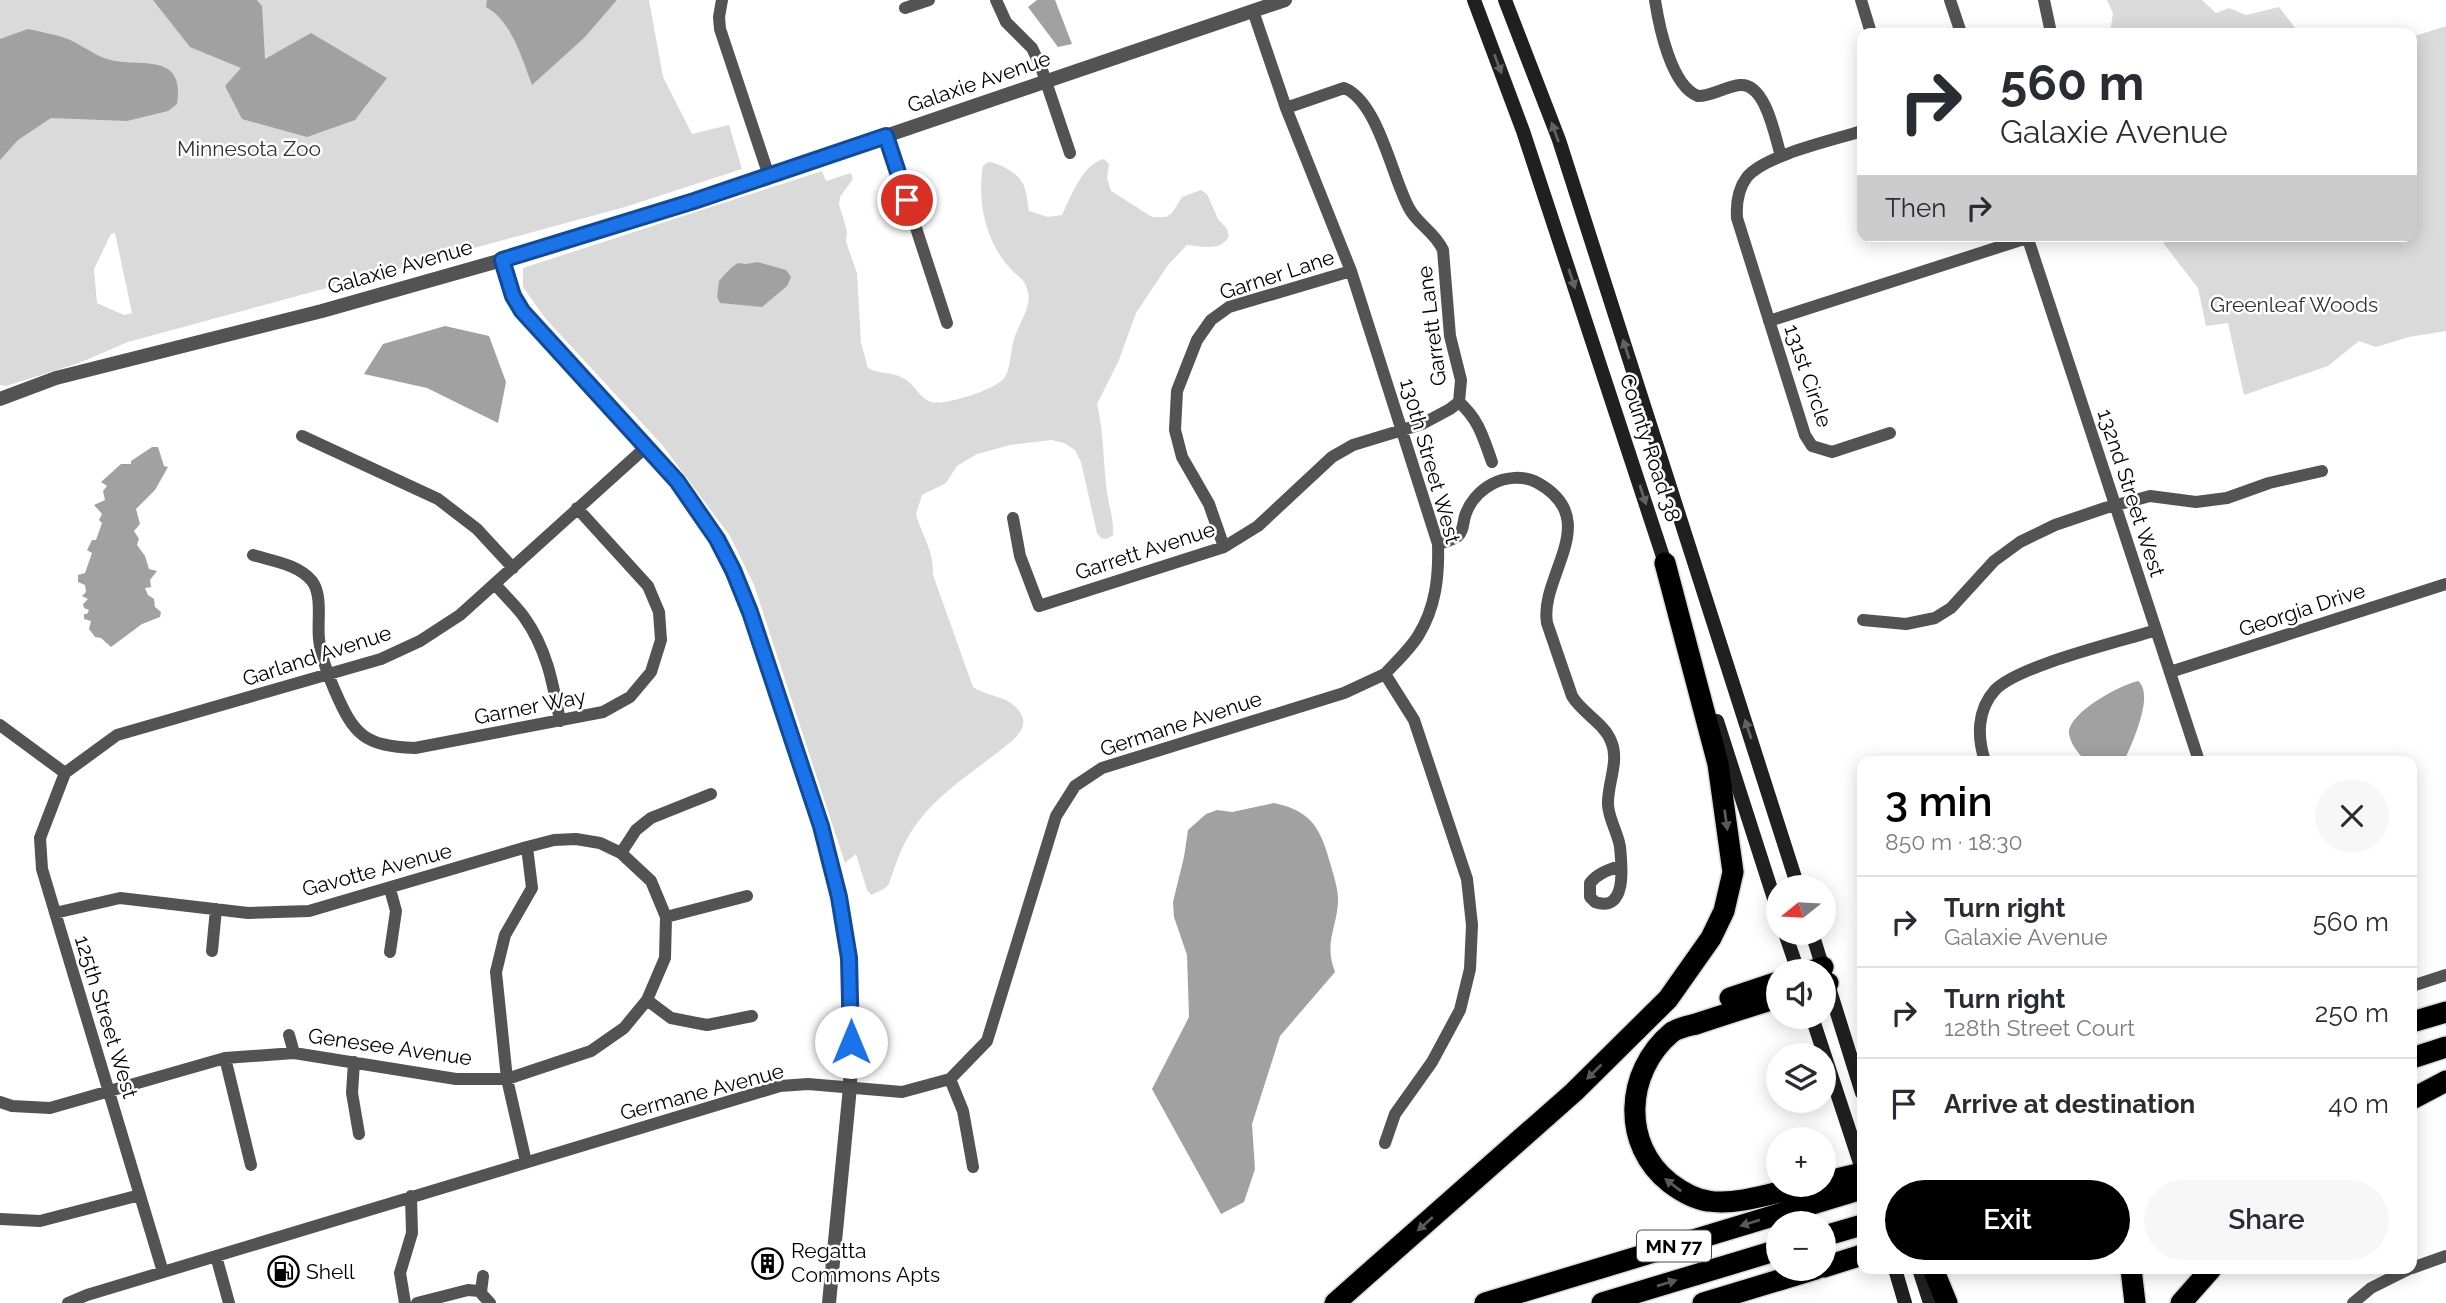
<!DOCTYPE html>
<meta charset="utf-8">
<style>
:root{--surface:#fff;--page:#f7f7f7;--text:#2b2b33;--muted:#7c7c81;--line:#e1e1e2;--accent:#000}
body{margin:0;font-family:Raleway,sans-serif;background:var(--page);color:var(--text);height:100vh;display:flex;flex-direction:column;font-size:26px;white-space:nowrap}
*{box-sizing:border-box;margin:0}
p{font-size:23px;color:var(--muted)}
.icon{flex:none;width:38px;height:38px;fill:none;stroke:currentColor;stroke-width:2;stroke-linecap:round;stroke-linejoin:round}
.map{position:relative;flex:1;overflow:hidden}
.panel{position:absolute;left:1857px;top:756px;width:560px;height:518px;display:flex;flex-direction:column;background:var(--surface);border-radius:14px;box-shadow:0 4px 18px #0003}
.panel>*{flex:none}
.top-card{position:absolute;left:1857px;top:28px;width:560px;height:214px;border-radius:14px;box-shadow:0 4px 18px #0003;background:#fff;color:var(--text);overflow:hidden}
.needle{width:46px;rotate:252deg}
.tools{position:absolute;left:1766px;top:875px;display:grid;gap:14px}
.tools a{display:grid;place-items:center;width:70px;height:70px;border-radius:50%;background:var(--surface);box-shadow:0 4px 18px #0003;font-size:35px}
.pin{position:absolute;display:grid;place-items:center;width:60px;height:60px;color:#fff;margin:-30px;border:4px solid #fff;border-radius:50%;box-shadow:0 2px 7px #0007}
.me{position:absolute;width:77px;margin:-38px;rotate:0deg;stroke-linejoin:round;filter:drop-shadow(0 0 5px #0008)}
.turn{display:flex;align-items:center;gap:24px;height:147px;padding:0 28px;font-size:32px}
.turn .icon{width:91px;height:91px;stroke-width:2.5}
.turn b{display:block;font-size:49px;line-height:60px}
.then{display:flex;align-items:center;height:66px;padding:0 28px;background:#0003;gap:14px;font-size:26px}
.round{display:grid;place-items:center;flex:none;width:74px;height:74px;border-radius:37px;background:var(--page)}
.overview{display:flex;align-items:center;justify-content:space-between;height:119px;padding:0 28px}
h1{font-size:42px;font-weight:600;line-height:52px;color:var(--accent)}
.action{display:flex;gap:14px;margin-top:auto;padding:14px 28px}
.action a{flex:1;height:80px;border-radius:42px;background:var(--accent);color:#fff;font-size:28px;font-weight:600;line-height:80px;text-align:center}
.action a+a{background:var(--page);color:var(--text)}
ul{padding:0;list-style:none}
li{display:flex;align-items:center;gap:21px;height:91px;padding:0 28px;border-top:2px solid var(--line)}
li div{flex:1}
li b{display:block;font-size:26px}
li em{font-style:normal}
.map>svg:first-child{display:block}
.green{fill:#dadada;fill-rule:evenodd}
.water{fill:#a1a1a1}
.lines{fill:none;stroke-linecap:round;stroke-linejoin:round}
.motorway-casing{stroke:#dbdbdb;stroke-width:24}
.minor{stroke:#535353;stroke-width:12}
.tertiary{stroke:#535353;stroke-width:14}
.secondary{stroke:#202020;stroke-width:14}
.motorway{stroke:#000;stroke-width:21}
.oneway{fill:#636363}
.oneway2{fill:#595959}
.route-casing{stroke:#114b97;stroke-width:18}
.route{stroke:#1a73e8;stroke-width:12}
.labels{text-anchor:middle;stroke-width:5;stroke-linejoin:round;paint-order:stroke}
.shield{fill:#fff;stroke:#4c4c4c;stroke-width:2}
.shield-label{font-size:19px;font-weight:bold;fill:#000}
.street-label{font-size:21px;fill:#000;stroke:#fff}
.park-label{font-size:21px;fill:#313131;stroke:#fff}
.poi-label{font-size:21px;fill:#000;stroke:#fff;text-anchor:start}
</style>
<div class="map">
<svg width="2446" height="1303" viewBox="0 0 2446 1303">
<rect width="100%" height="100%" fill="#fff"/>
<path class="green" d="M0,0h603l4,11 10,-11h32l14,77 29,57 37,-9 13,44 -117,38 -497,135 -49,21 -73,23 -6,-1zM115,233l17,80 -8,2 -27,-12 -3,-34 17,-35z
M2107,0h95l14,13 13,-5 17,7 33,-8 20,26h-189l3,-20z
M2446,26v305l-37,6 -33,10 -17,-6 -31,25 -84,29 -16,-72 -22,3 -8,-38 -34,-44v-8h248v-199z
M1104,159l5,5 -2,14 4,13 41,26h14l6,-4 10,-16 19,-7 6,4 11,25 9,10 2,7c-8,16 -27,10 -42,9l-19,20 -32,48 -17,47 -22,44c7,29 6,58 10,88 2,15 7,27 6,43l-6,4 -6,-1 -4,-5 -16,-71 -6,-12 -11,-7 -13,-3 -41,5 -33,9 -20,12 -11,17 -24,12 -6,19c6,22 18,36 17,61l40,112c17,11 39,8 49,29 4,8 -2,18 -9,24 -35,30 -83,56 -106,99 -8,14 -13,30 -18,45l-5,5 -13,6 -4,-5 -11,-36 -11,9 -91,-278 -24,-49 -67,-90 -118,-128 -22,-31v-19l299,-97 4,10 25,-8 2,6 -13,18 -1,7 8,27 -1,11 11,31 4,70 7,25c11,6 24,4 35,10 11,5 16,20 28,24 14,4 67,-13 74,-25 7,-13 5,-28 10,-41 6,-17 19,-32 11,-50 -3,-8 -13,-13 -18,-20 -23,-27 -31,-65 -25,-100l5,-4c10,0 29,11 34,20 5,8 5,20 7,29l19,6 14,-2c9,-18 20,-51 42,-56z"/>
<path class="water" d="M153,0h104l5,6 3,53 46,-26 76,45 -32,42 -48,17 -65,-18 -17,-33 16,-18 -51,-21z
M487,0h130l-33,38 -52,47c-10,-26 -20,-64 -46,-78z
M1037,0h18l17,44 -14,3 -30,-40z
M28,29c12,3 26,5 37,9 14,5 26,15 39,20 31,12 82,-10 73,46l-9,7 -41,10 -76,-3 -33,22 -18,20v-121z
M758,262l28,8 5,7 -4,9 -25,21 -42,-4 -3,-6 2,-16c6,-7 12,-14 19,-18l8,1z
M445,326l44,10 17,46 -8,41 -71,-35 -63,-14 19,-30z
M152,447h6l6,19 4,1 -13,23 -19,19 4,15 -6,7 5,8 -2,6 8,11 4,13 8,2 -7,9 1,7 -6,1 3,7 6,4 1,8 6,5 -1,5 -18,7 -31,23 -10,-9 -6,-1 -6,-8 2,-8 -7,-2v-5h3l2,-4 -5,-2 -1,-4 5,-5 -6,-3 4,-4 -1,-7 -7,-3v-7l7,-2 7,-20 -5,-3 5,-10h4l6,-17 -3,-3 3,-6 -8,-9 11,-5 -2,-9 4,-5 -6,-4 20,-18h10v-3z
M2138,681c17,13 -6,63 -14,80h-39c-6,-8 -16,-18 -16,-29 1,-20 51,-47 69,-51z
M1274,803c39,8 47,27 57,63 3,11 8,26 7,37 -2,27 -14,40 -3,69l-55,64 -28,88 3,45 -11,33 -23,12 -69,-125 37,-72 -2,-62 -13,-38 -1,-15 11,-45 4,-27 18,-16 11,-4 15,2z"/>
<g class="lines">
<defs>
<path id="motorway" d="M1811,971l12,-4
M1824,984l4,-1
M1730,998l48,-16
M1778,998c-27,8 -55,17 -82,26 -8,2 -19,4 -25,9 -46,39 -50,112 -1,150 12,9 24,16 38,18 30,5 71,-10 101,-16
M2412,1022l34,-10
M2412,1058l34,-11
M2412,1099l34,-18
M1824,1182l38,-9
M1824,1236l38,-11
M1824,1267l38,-12
M1933,1269l14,34
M2131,1269l4,34
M1335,1303l239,-211 94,-93 43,-61 13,-27 9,-39 -15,-108 -53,-201
M1485,1303l377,-114
M1602,1303l176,-53
M1703,1303l113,-34
M2181,1303l30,-34"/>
</defs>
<use href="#motorway" class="motorway-casing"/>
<path class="minor" d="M722,0l-3,17 1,12 49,147
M996,0l10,22 26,26 9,19 29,86
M1655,0c4,26 16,86 43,96 15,0 28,-10 42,-11 26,-2 35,52 41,71
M1861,0l10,33
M1950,0l11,33
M2044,0l7,33
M905,8l24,-8
M1253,11l33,97 65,163 87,273c1,32 -2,63 -20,92 -8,13 -22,26 -33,38l29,46 53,159 5,46 -2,44 -10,41 -28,52 -37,52 -10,29
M1286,108l58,-20c34,13 48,89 65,120 8,16 26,24 34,42l7,86 11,44 -2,22
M1862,131c-28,9 -97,24 -115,46 -9,12 -11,26 -10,41l68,217 7,11 20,6 58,-19
M886,136l61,187
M2027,236l172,525
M1769,321l258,-83
M1459,402c20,18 24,35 33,60
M302,436l136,63 39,30 36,39
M1013,518l7,38 19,50 185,-59 34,-21 74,-69 21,-12 69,-21 28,-15 9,-7
M1438,544c6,-2 15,-4 20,-8 5,-4 5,-13 7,-20 4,-13 14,-25 27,-32 13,-7 32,-9 46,-1 66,37 1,93 9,140l25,73c10,17 32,27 39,45 9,20 -4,43 -3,64 1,15 10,28 12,42 2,20 7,66 -25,55l-5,-5v-14c8,-10 18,-13 30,-17
M1224,547l-15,-43 -27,-47 -7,-27 2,-39 20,-51 14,-20 18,-13 122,-36
M253,555c19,6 45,9 59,26 11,15 5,41 7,58 2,18 9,36 16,52 19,44 29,55 80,57l188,-36 27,-15 21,-25 10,-32 -2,-28 -11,-26 -71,-78
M495,584c9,11 21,22 29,33 23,32 29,67 36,104
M1863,620l43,4 29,-6 16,-10 43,-47 26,-19 35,-17 50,-17 45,-12 46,6 31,-4 42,-15 53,-12
M2170,672l276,-88
M0,725l65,48
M1985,761c-8,-24 -8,-51 10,-71 24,-25 125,-48 161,-60
M65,773l52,-38 264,-76 39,-18 40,-26 186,-168
M65,773l-25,65 2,31 121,403
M621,853l15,-23 15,-12 60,-24
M666,917l81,-21
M212,951l4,-42
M390,952l6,-41 -6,-22
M2412,986l34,-11
M647,1000l24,18 36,7 45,-9
M289,1035l5,18
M225,1058l26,107
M354,1062l-2,31 7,41
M950,1079l13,32 10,56
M0,1102l12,4 38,2 175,-50 69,-5 162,26h51l84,-28 33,-23 23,-28 18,-42 1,-41 -15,-36 -30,-28 -21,-10 -24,-4 -22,1 -27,7 -218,64 -61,2 -128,-15 -65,15
M526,1162l-19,-83 -11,-107 9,-37 27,-47 -5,-41
M0,1219l40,2 100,-26
M216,1256l13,47
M2412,1268l34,-12
M481,1292l2,-16
M68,1303l19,-8 693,-209 28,-2 94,8 48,-13 37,-38 69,-225 19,-30 27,-18 242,-75 41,-19
M405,1303l-5,-30 12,-40 -1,-37
M417,1303l51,-13 11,1 11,12
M2353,1303l18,-15 38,-19"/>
<path class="tertiary" d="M502,260l11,36 9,15 155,170 40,58 33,73 71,214 18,70 10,62 2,62 -1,67 -21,216
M0,399l56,-21 266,-67 180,-51 175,-53 608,-207"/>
<path class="secondary" d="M1474,0l49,131 144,438
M1505,0l54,140 239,747
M1717,721l61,190
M1785,933l13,38
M1812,933l50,160
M1812,1017l50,152
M1895,1269l10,34
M1919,1269l11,34"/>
<use href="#motorway" class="motorway"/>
</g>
<defs><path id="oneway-solid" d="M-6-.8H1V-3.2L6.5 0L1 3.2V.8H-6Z" transform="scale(1.75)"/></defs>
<g class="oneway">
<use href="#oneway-solid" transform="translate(1498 64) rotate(69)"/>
<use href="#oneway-solid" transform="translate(1555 132) rotate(-110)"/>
<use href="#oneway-solid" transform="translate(1572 279) rotate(72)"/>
<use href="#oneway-solid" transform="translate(1626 349) rotate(-108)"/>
<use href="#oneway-solid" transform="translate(1643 495) rotate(72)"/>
<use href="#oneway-solid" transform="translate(1748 729) rotate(-108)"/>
</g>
<g class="oneway2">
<use href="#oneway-solid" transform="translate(1726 820) rotate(82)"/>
<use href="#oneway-solid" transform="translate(1594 1072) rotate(135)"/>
<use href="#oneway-solid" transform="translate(1673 1185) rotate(-142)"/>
<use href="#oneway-solid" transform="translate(1750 1223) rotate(163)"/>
<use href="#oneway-solid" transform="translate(1425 1224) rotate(138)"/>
<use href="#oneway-solid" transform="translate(1667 1283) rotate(-17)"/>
</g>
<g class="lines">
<defs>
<path id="route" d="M851,1042l-2,-84 -10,-61 -18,-71 -71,-214 -17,-42 -16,-31 -40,-58 -155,-170 -9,-15 -11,-36 192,-59 192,-65 21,64"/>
</defs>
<use href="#route" class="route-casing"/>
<use href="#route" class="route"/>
</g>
<defs>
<symbol id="building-ring" viewBox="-11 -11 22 22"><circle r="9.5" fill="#fff" stroke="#000" stroke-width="1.5"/><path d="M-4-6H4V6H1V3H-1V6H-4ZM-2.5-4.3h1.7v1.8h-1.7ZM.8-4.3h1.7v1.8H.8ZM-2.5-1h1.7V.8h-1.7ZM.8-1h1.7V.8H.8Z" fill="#000"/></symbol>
<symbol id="fuel-ring" viewBox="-11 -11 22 22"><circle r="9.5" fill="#fff" stroke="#000" stroke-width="1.5"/><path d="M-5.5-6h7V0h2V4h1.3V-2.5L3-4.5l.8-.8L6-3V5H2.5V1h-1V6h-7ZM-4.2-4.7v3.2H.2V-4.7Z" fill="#000"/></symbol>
</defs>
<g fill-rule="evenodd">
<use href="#building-ring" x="750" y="1246" width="35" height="35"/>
<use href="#fuel-ring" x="266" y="1254" width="35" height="35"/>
</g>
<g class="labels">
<rect class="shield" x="1637" y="1230.5" width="74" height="31" rx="5"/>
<g class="shield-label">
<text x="1674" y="1253">MN 77</text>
</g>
<g class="street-label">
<text transform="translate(979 82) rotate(-19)" y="7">Galaxie Avenue</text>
<text transform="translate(400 267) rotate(-16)" y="7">Galaxie Avenue</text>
<text transform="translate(1277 275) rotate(-18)" y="7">Garner Lane</text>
<text transform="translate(1432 326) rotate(-97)" y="7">Garrett Lane</text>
<text transform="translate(1808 376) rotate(71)" y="7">131st Circle</text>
<text transform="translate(1650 448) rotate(72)" y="7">County Road 38</text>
<text transform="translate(1430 461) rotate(74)" y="7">130th Street West</text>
<text transform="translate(2131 493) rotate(72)" y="7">132nd Street West</text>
<text transform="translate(1145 551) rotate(-18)" y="7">Garrett Avenue</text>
<text transform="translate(2302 610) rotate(-18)" y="7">Georgia Drive</text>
<text transform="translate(317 656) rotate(-18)" y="7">Garland Avenue</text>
<text transform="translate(530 707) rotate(-11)" y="7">Garner Way</text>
<text transform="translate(1181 724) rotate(-18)" y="7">Germane Avenue</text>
<text transform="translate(377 870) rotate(-15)" y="7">Gavotte Avenue</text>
<text transform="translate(106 1017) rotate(73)" y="7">125th Street West</text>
<text transform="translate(390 1047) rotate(8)" y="7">Genesee Avenue</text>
<text transform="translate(702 1092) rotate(-15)" y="7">Germane Avenue</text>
</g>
<g class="park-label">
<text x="249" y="156">Minnesota Zoo</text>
<text x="2294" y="312">Greenleaf Woods</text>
</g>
<g class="poi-label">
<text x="791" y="1258">Regatta<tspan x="791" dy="24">Commons Apts</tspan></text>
<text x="306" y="1279">Shell</text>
</g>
</g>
</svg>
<div class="tools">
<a><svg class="needle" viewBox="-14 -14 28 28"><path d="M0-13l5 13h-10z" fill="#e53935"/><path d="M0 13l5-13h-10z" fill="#7c7c81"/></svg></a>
<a><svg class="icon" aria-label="sound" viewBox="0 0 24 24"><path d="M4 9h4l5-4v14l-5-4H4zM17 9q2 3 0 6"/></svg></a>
<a><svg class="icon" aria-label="layers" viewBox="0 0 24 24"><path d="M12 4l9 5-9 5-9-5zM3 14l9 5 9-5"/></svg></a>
<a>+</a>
<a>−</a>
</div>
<div class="pin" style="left:907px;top:200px;background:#d93025"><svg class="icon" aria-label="arrive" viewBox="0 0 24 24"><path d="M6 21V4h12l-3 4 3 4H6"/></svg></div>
<svg class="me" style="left:851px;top:1042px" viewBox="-20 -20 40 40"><circle r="19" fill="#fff"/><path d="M0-13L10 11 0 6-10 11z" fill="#1a73e8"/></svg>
<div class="top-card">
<div class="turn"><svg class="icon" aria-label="right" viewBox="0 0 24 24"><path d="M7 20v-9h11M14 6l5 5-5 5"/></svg><div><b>560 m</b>Galaxie Avenue</div></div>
<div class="then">Then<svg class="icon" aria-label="right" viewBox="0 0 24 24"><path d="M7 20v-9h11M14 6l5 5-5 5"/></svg></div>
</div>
<section class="panel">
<div class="overview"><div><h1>3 min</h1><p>850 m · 18:30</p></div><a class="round"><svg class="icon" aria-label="close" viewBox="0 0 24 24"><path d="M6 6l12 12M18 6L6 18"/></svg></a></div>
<ul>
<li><svg class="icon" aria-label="right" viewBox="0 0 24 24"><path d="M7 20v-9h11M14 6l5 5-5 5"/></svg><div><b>Turn right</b><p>Galaxie Avenue</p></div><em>560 m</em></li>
<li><svg class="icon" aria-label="right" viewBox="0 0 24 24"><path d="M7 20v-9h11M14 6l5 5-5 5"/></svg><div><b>Turn right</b><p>128th Street Court</p></div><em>250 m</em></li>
<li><svg class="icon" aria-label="arrive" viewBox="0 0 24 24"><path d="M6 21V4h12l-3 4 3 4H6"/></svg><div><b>Arrive at destination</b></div><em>40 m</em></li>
</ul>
<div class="action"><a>Exit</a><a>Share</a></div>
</section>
</div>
